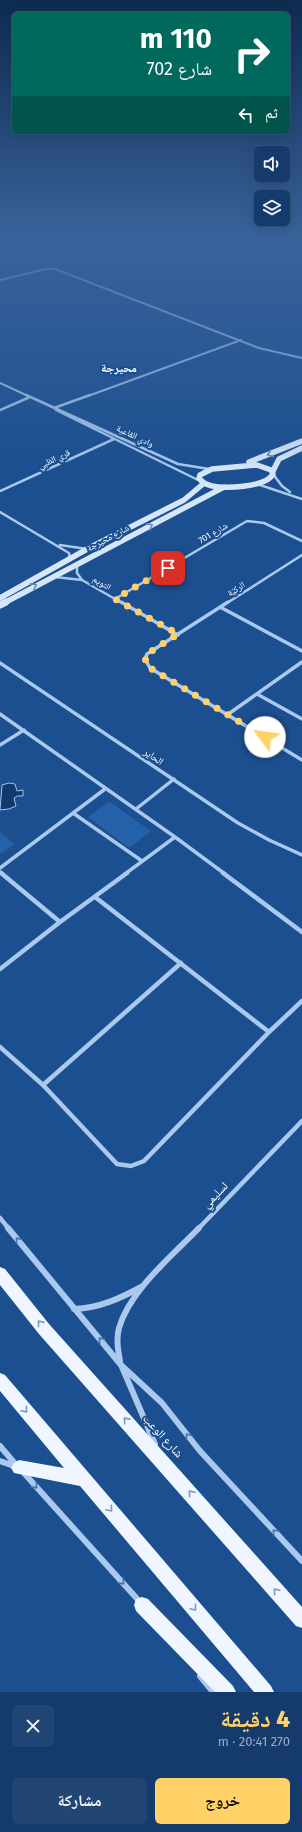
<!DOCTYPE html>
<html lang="ar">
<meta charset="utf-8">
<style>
:root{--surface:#143b6b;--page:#214673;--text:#f1f3f6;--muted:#9dadc1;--line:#33557e;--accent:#ffd166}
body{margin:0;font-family:"Fira Sans","Noto Naskh Arabic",sans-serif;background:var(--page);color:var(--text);direction:rtl;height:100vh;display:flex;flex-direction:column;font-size:15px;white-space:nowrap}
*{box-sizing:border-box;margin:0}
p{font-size:13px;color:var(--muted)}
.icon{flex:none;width:22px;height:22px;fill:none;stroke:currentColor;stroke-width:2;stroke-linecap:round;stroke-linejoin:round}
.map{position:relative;height:1692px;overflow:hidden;direction:ltr}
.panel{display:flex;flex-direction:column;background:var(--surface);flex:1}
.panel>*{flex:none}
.guide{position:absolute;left:12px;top:12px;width:278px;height:122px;border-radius:6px;box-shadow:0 4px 16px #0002,0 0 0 1px var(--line);direction:rtl;background:#00695c;color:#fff;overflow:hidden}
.tools{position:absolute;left:254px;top:146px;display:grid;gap:8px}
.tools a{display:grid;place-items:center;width:36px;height:36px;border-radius:6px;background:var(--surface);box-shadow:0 4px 16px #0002,0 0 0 1px var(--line);font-size:20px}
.pin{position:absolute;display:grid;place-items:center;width:34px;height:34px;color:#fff;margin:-17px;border-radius:8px;box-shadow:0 2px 6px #0006}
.me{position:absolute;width:44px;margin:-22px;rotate:301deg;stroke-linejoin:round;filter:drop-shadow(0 0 3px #0008)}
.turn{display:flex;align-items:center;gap:14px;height:84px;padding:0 12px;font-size:18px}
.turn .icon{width:52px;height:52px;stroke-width:2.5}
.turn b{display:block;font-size:28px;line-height:34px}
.then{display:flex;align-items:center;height:38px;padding:0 12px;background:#0003;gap:8px;font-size:15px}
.round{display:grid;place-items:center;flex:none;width:42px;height:42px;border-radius:6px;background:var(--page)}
.overview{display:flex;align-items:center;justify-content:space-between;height:68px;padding:0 12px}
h1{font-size:24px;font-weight:800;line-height:30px;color:var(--accent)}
.action{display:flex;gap:8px;margin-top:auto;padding:8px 12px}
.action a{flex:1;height:46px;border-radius:6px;background:var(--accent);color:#111;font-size:16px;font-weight:800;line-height:46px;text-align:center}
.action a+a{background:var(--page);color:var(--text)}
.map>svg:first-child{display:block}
.green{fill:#2461a8}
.water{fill:#123a6d;stroke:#9cc4f0}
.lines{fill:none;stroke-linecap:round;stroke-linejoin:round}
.street-far4{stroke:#a9c9ee;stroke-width:2}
.street-far3{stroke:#a9c9ee;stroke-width:2.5}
.street-far2{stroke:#a9c9ee;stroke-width:3.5}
.street-far1{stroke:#a9c9ee;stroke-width:4.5}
.street{stroke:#a9c9ee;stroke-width:6}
.secondary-far1{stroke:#d6e6fa;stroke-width:5.5}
.secondary{stroke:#d6e6fa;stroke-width:7}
.primary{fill:#f0f6ff;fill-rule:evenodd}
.oneway{stroke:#668bba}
.oneway2{stroke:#4674ac}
.oneway3{stroke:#7b9ac1}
.route{stroke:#ffd166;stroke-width:7;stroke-dasharray:0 12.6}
.labels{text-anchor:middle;stroke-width:4;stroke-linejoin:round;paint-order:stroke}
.far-street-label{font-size:9px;fill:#fff;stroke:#1b4f8f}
.street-label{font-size:10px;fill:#fff;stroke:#1b4f8f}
.far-district-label{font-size:12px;font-weight:bold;fill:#fff;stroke:#1b4f8f}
.near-street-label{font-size:12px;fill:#fff;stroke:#1b4f8f}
</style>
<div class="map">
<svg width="302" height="1692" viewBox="0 0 302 1692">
<rect width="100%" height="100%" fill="#1b4f8f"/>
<path class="green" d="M109,801l42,30 -22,17 -41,-31z
M0,832l15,12 -15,10z"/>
<path class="water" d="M9,783l6,1 2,7 6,-1v6h-6l-3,2 2,8 -7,3 -9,1 2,-25z"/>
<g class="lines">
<path class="street-far4" d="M0,280l46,-11h9l204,79 43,10
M0,383l28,13
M88,396l153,-56"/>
<path class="street-far3" d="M26,395l152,69 31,5
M54,408l36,-13
M0,410l30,-13
M56,410l144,71
M273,474l9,12 8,6
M257,484l45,15
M0,491l114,-52
M0,512l69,41 1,6
M60,545l27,4
M77,565v8l5,7
M55,577l27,3 40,23
M115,599l132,-78 17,2 38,18
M227,603l75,-48"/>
<path class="street-far2" d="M121,602l57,33
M228,602l-81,52 -2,5 5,9 152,92
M220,607l82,44
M0,663l238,160 31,17 33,15
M257,694l45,25
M0,714l175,123 50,37
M227,715l75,-53
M0,745l24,-15
M136,809l38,-30
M73,813l69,48
M0,868l105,-79
M0,872l3,2
M125,874l50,-37"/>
<path class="street-far1" d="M223,873l79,59
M95,897l174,135
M60,922l67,-49
M0,969l60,-47 -59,-49
M0,1047l43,38 74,79 14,2 13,-5 125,-129 33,-31
M43,1085l138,-122
M0,1218l9,11
M198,1229l104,-108"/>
<path class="street" d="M8,1228l113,137 41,38 38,48 102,110
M74,1309c26,-1 47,-11 69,-23
M120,1361c-2,-11 -4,-22 -1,-33 11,-38 54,-73 80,-100
M122,1367l33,77
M0,1446l17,20
M0,1461l17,6
M23,1472l117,130
M200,1676l13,16"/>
<path class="secondary-far1" d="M249,462l53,-21
M257,465l14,5 2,4c-6,13 -52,16 -64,11 -5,-1 -7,-3 -10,-7l1,-3 12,-6z
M273,471l6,-12 23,-11
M0,598l89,-50 95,-48 19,-16
M4,603l220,-116"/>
<path class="secondary" d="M0,605l6,-3"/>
<path class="primary" d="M0,1267l5,2 44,55 253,283v21l-6,-2 -257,-292 -39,-49z
M0,1373l5,2 266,311 3,6h-20l-174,-206 -66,-13 -3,-5 3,-5 5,-3 45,8 -64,-77z
M142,1597l6,2 85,87 3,6h-21l-79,-81 -2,-6 2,-6z"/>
</g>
<defs><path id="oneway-chevron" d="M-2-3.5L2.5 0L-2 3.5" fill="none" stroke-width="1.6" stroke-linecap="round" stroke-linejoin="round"/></defs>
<g class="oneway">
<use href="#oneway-chevron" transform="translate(270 454) rotate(158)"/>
<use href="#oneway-chevron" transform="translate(150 526) rotate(-28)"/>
<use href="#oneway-chevron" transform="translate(34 586) rotate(-28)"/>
</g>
<g class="oneway2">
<use href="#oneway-chevron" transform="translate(18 1240) rotate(-129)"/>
<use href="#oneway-chevron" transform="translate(101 1340) rotate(-131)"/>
<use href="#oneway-chevron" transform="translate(188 1436) rotate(-127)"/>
<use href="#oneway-chevron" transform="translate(35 1486) rotate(48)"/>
<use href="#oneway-chevron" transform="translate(275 1532) rotate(-133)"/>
<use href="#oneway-chevron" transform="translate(122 1582) rotate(48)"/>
</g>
<g class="oneway3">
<use href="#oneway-chevron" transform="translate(40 1323) rotate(-129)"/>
<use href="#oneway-chevron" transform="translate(25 1410) rotate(49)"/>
<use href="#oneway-chevron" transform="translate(126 1420) rotate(-132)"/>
<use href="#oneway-chevron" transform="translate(191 1493) rotate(-131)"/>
<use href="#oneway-chevron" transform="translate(110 1509) rotate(50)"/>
<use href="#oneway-chevron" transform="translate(276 1591) rotate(-131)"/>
<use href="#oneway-chevron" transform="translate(194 1608) rotate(50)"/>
</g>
<linearGradient id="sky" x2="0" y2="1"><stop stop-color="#0f2b4f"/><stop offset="0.5" stop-color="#39639b"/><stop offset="1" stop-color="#39639b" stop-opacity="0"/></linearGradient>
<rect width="302" height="474" fill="url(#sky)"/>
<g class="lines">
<path class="route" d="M168,568l-53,31 63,35 -31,20 -2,8 5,6 115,69"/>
</g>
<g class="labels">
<g class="far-street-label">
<text transform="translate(135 436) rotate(25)" y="3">وادي القاعية</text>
<text transform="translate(54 459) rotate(-25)" y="3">قري الظبي</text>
<text transform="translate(213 533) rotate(-31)" y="3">شارع 701</text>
<text transform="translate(108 538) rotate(-28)" y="3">شارع محيرجة</text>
<text transform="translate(102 583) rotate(30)" y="3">التويم</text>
<text transform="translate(236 589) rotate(-33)" y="3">الركيّة</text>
</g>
<g class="street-label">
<text transform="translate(154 756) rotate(34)" y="4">الحاير</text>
</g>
<g class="far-district-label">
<text x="119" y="372">محيرجة</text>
</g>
<g class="near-street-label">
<text transform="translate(215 1195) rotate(-46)" y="4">لسليمي</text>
<text transform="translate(163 1436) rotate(48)" y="4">شارع الوعب</text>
</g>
</g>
</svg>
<div class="tools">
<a><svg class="icon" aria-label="sound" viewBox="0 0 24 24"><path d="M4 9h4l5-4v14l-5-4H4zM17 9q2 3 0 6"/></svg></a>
<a><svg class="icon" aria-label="layers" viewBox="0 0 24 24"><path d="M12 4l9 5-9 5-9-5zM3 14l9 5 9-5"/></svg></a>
</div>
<div class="pin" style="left:168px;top:568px;background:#d93025"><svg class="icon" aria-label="arrive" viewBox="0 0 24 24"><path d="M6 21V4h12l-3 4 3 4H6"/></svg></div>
<svg class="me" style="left:265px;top:737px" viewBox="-20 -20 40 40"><circle r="19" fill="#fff"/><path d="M0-13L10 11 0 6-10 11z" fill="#ffd166"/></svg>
<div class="guide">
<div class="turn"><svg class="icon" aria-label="right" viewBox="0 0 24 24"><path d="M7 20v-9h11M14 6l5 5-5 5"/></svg><div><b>110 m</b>شارع 702</div></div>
<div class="then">ثم<svg class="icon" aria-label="left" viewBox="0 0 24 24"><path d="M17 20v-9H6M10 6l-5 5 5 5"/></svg></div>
</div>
</div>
<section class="panel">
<div class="overview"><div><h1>4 دقيقة</h1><p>270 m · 20:41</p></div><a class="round"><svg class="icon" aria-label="close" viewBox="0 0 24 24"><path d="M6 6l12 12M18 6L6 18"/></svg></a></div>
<div class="action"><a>خروج</a><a>مشاركة</a></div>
</section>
